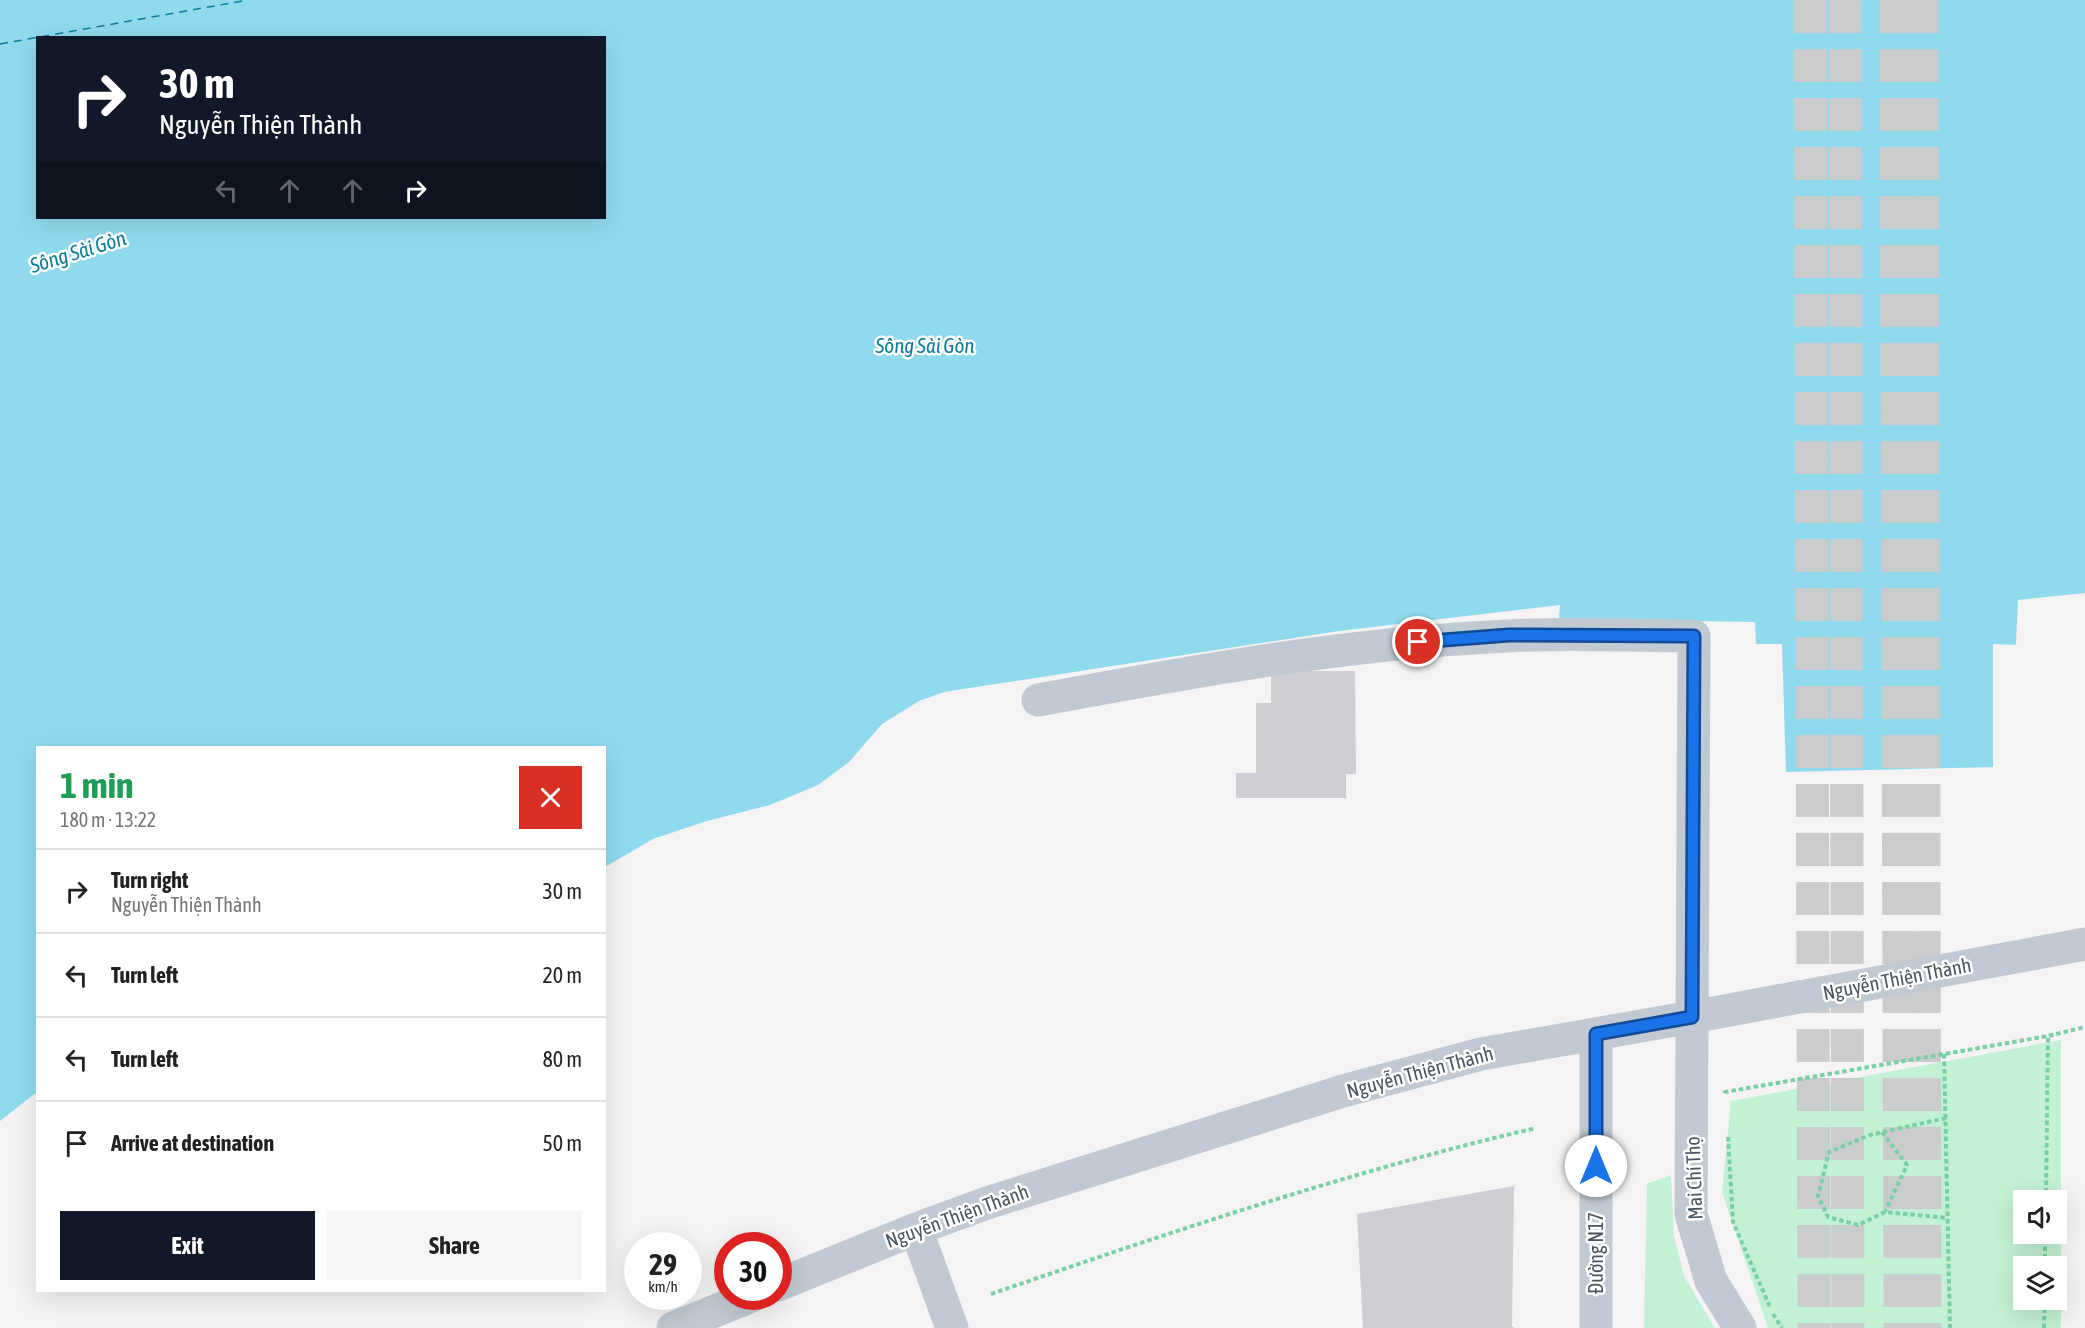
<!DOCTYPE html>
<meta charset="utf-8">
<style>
:root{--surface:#fff;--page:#f6f6f6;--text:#222;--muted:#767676;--line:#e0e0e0;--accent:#111827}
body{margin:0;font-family:"Asap Condensed",sans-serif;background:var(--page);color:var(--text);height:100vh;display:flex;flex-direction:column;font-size:22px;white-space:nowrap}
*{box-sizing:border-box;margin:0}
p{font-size:20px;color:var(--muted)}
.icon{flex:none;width:33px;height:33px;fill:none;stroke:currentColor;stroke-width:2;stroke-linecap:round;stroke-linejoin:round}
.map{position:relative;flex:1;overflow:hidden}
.drawer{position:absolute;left:36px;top:746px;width:570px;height:546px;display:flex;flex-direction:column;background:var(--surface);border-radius:0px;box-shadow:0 6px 24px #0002}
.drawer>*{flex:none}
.banner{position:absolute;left:36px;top:36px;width:570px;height:183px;border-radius:0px;box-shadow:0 6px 24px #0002;background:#111827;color:#fff;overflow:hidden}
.buttons{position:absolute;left:2013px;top:1190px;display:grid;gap:12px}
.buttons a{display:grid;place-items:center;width:54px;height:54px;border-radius:0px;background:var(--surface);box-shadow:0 6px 24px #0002;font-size:30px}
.speed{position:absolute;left:624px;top:1232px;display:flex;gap:12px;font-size:30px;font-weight:700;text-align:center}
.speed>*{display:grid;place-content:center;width:78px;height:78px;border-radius:50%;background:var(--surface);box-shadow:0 6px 24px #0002;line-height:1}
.speed small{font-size:15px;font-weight:400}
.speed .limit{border:9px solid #d22;background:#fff;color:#111}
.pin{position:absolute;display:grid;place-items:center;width:51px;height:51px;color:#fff;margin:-26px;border:3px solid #fff;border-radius:50%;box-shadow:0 2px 6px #0007}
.me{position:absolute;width:66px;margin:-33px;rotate:0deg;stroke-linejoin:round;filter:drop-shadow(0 0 4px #0008)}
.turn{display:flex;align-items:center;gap:21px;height:126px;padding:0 24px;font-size:27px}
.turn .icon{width:78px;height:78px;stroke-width:2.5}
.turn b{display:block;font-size:42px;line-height:51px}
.lanes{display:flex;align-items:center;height:57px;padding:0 24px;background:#0003;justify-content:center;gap:30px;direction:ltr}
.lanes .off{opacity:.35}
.round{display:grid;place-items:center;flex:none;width:63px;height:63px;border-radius:0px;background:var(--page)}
.summary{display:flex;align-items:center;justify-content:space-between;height:102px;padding:0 24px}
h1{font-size:36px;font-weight:700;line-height:45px;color:#1e9e55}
.action{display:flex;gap:12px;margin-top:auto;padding:12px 24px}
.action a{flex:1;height:69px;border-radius:0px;background:var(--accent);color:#fff;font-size:24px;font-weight:700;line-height:69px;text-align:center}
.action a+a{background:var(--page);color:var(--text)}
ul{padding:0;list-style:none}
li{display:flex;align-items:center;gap:18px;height:84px;padding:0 24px;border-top:2px solid var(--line)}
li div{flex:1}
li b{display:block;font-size:22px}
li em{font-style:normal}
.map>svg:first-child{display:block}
.green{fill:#c3f1d5;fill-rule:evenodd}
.water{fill:#90daee;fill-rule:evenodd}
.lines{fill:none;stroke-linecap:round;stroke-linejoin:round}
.ferry{stroke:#0c7c9b;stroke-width:1.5;stroke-dasharray:8 6;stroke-linecap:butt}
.building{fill:#cdcfd5}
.major-tunnel{stroke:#caccce;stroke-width:33;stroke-dasharray:33 16;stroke-linecap:butt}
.highway-tunnel{stroke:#caccce;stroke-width:33;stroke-dasharray:33 16;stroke-linecap:butt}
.path{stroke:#7ad0a6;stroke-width:4;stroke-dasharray:4.5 3;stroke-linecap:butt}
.minor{stroke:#c1cad2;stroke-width:33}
.route-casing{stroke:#114b97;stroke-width:15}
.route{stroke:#1a73e8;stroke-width:10}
.labels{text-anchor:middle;stroke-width:5;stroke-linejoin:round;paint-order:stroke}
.street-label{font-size:20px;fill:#4a5661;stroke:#fff}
.water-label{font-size:21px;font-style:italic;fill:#0c7c9b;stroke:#fff}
</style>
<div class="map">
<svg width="2085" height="1328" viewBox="0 0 2085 1328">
<rect width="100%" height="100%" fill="#f5f3f3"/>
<path class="green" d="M2061,1040v288h-293l-46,-136 9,-91zM2024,1200h32v33h-32zM2024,1266h32v33h-32z
M1671,1175l3,61 10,40 31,52h-71l3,-144z"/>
<path class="water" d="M0,0h2085v593l-67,7 -2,45 -23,-1v123l-207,5 -4,-128h-26l-1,-22 -196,-3 1,-14 -221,26 -395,61 -25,9 -37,23 -33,38 -31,23 -48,20 -63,16 -54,18 -48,28 -1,-120h-566l-1,345 -37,29zM38,38h566v180h-566z"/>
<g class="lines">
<path class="ferry" d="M0,44l248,-44"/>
</g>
<path class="building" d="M1271,671h84l1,103h-10v24h-110v-25h20v-70h15z
M1514,1186l-2,140 2,2h-151l-6,-114z"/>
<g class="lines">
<path class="major-tunnel" d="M1810,0l4,1328
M1922,0l3,1328"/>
<path class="highway-tunnel" d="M1845,0l3,1328
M1896,0l4,1328"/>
<path class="path" d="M1944,1054l6,274
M1725,1093v-1l323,-56
M1946,1118l-76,17 -41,17 -11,44 10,21 30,8 27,-13 63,6
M1882,1132l25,33 -22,47
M1728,1137l5,85 37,85
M2046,1200l2,-164 37,-9
M2045,1266v-33
M991,1294c180,-62 360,-123 545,-166
M1773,1314l9,14
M2044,1328l1,-29"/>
<path class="minor" d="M1038,700c156,-29 311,-57 469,-64 62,-4 125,0 187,0l-3,578 20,67 29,47
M916,1229l36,99
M778,1285l138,-56 71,-26 356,-112 138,-37 211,-37 393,-73
M673,1328l79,-32
M1596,1328v-294"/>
</g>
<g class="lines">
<defs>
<path id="route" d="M1418,642l91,-7 185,1 -2,381 -96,17v132"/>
</defs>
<use href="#route" class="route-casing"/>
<use href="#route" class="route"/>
</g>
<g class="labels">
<g class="street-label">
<text transform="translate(1897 979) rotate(-11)" y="7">Nguyễn Thiện Thành</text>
<text transform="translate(1420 1072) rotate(-15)" y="7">Nguyễn Thiện Thành</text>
<text transform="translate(1694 1178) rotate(-92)" y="7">Mai Chí Thọ</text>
<text transform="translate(957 1216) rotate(-20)" y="7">Nguyễn Thiện Thành</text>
<text transform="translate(1596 1253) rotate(-90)" y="7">Đường N17</text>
</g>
<g class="water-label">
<text transform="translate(78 252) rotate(-17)" y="7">Sông Sài Gòn</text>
<text x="925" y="353">Sông Sài Gòn</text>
</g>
</g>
</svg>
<div class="buttons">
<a><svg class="icon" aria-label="sound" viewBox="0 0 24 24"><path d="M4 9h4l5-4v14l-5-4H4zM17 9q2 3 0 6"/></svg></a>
<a><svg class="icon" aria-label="layers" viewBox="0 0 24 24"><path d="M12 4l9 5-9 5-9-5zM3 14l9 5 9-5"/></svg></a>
</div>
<div class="speed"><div>29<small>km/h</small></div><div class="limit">30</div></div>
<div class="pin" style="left:1418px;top:642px;background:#d93025"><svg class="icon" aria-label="arrive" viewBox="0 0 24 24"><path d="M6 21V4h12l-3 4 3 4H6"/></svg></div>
<svg class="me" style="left:1596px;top:1166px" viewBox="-20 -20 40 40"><circle r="19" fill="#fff"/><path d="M0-13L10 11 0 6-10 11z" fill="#1a73e8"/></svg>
<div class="banner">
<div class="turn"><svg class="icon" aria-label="right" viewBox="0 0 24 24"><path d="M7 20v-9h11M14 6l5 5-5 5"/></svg><div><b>30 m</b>Nguyễn Thiện Thành</div></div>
<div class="lanes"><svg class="icon off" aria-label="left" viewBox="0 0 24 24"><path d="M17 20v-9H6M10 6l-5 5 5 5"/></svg><svg class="icon off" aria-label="ahead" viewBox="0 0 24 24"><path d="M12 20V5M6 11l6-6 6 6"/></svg><svg class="icon off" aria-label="ahead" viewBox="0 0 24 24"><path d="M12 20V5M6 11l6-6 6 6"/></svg><svg class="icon" aria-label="right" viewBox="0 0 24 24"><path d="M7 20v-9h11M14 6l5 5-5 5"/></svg></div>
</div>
<section class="drawer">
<div class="summary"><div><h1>1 min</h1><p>180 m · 13:22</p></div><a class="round" style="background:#d93025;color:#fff"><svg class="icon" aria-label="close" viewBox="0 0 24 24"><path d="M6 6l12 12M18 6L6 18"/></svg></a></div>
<ul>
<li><svg class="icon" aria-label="right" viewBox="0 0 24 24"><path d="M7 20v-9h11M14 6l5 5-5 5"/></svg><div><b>Turn right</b><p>Nguyễn Thiện Thành</p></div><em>30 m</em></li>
<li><svg class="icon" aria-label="left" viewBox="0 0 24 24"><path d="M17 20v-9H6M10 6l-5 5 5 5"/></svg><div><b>Turn left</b></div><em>20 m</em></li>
<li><svg class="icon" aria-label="left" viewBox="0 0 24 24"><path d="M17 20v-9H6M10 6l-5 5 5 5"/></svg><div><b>Turn left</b></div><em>80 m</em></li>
<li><svg class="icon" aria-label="arrive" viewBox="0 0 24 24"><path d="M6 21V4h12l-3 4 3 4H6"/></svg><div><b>Arrive at destination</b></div><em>50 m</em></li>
</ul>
<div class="action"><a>Exit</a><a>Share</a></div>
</section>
</div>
